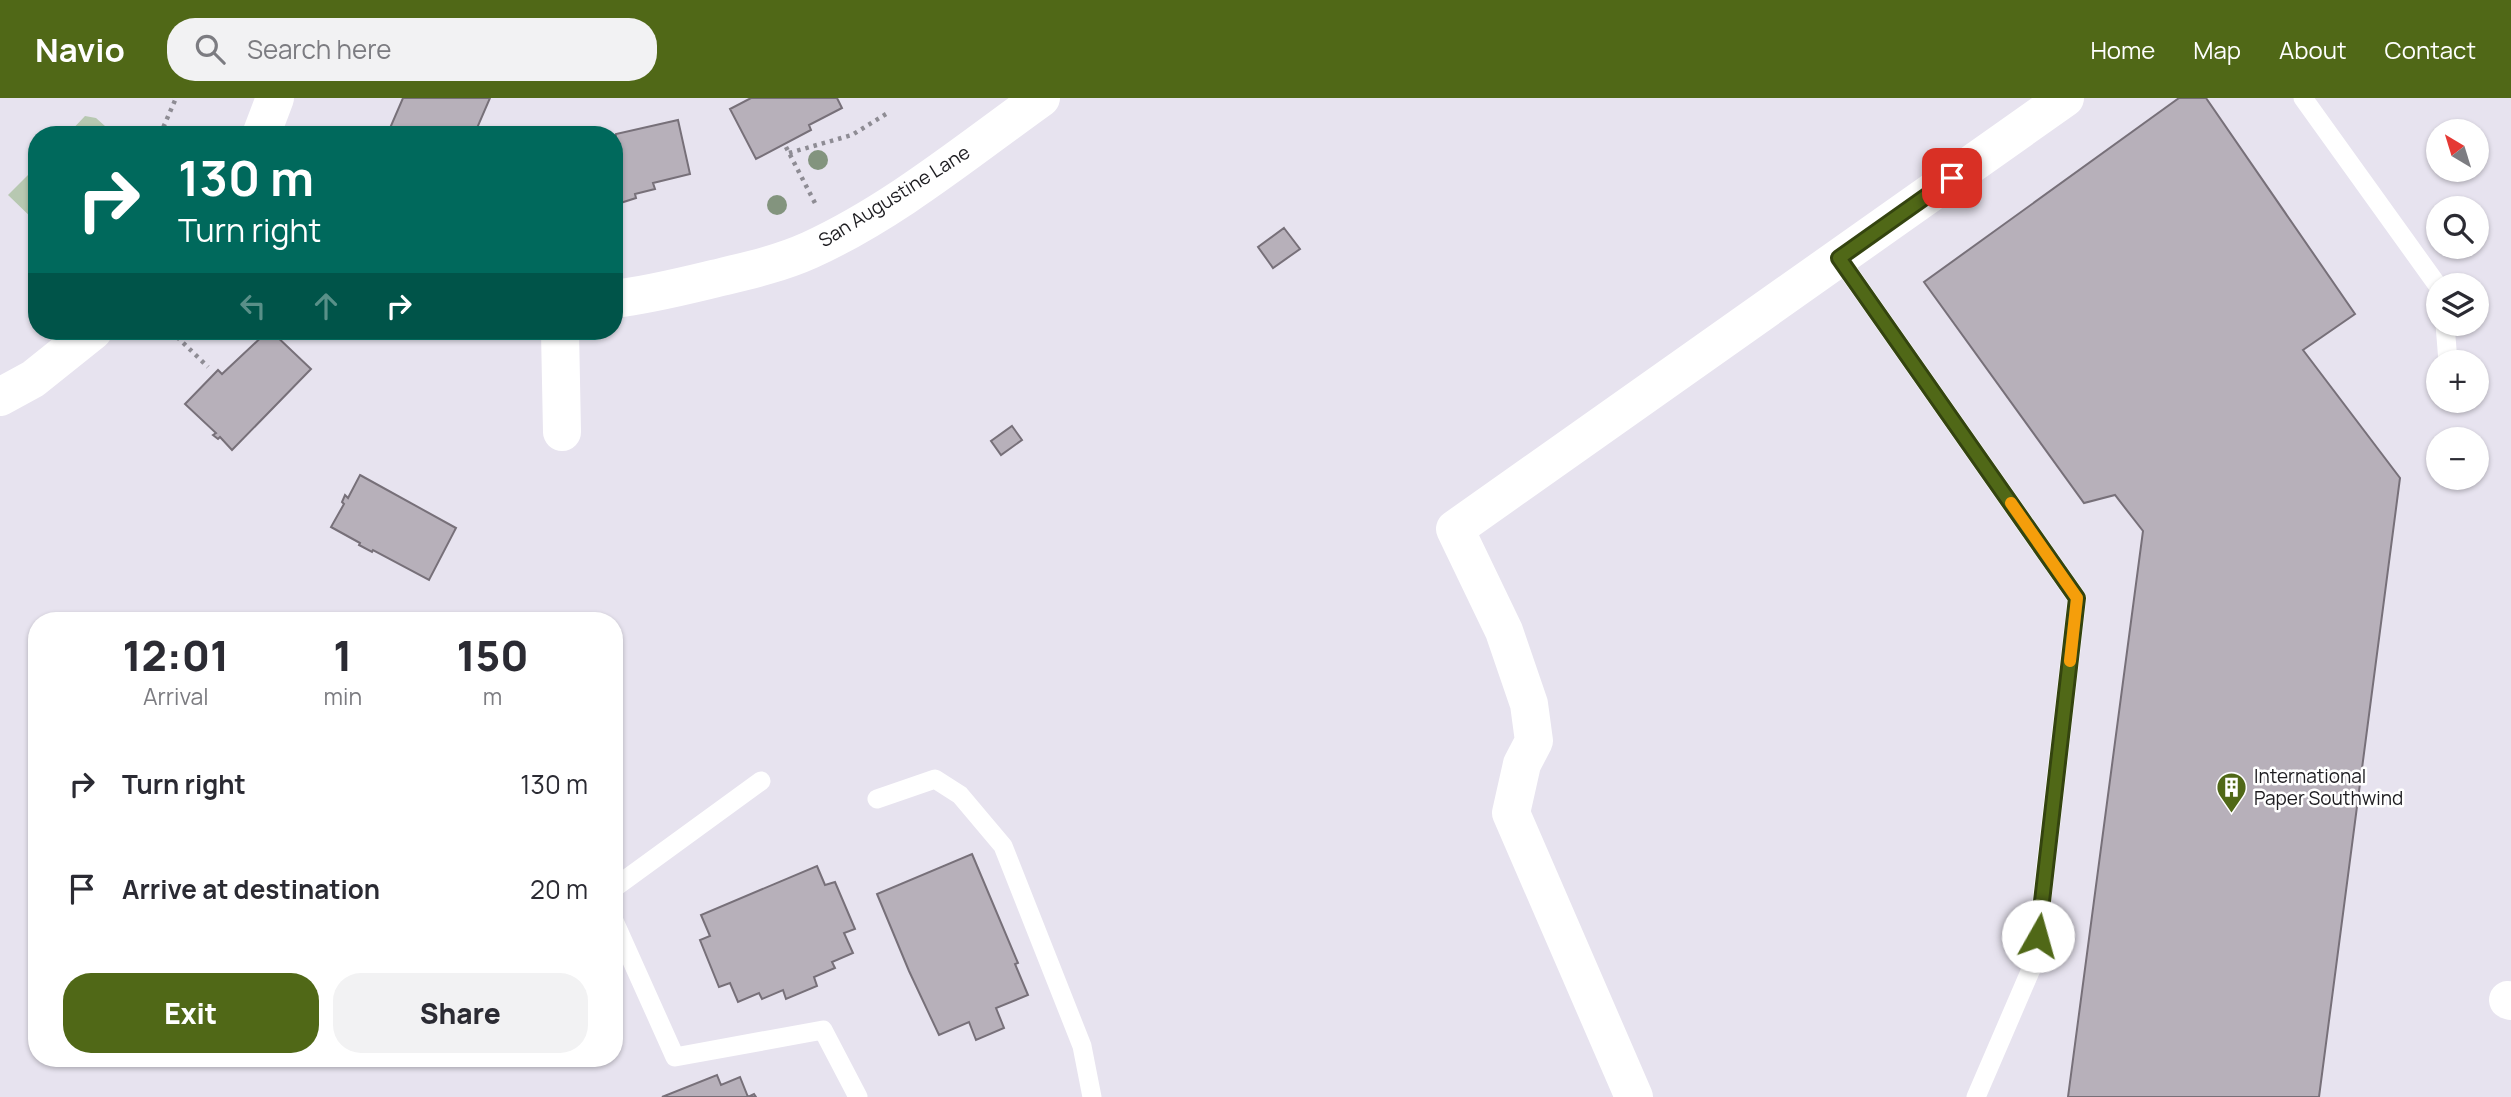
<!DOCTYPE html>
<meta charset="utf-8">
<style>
:root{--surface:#fff;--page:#f2f2f3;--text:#2b2b33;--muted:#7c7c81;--accent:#506817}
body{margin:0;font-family:Manrope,sans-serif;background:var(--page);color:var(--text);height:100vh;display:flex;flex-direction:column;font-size:26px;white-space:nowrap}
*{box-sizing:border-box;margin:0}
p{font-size:23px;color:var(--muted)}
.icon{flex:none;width:38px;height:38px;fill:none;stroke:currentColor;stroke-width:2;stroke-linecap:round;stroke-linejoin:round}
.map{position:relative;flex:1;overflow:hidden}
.side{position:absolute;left:28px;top:514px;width:595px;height:455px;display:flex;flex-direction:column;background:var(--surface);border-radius:28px;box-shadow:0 2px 5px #0004}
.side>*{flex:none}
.top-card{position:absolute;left:28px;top:28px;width:595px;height:214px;border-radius:28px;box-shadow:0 2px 5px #0004;background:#00695c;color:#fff;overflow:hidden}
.needle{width:46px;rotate:322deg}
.fabs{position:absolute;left:2426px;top:21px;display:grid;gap:14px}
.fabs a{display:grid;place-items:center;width:63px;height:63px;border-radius:50%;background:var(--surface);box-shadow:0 2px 5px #0004;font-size:35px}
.pin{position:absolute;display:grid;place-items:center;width:60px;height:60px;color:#fff;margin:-30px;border-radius:14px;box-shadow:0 4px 10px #0006}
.me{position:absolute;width:77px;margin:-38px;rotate:7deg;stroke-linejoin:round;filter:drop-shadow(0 0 5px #0008)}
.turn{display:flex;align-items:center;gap:24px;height:147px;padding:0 35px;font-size:32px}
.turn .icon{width:91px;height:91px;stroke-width:2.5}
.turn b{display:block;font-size:49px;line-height:60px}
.lanes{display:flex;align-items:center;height:66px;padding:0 35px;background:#0003;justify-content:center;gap:35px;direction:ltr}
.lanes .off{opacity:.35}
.eta{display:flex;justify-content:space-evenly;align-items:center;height:119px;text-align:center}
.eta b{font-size:42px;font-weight:800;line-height:49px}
.button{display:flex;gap:14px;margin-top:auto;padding:14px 35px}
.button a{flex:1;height:80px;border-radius:28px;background:var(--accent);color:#fff;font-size:28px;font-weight:800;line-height:80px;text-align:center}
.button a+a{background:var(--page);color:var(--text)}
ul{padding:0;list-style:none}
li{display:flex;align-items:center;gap:21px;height:105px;padding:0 35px}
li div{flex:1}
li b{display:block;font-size:26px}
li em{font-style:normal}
header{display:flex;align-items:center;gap:42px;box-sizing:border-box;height:98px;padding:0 35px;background:var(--accent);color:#fff}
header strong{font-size:33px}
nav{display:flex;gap:38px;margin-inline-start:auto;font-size:24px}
.search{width:490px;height:63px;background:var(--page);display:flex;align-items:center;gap:18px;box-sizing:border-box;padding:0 24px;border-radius:28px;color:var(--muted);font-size:26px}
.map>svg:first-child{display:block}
.green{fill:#b7c8b1}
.building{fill:#b7b0ba;stroke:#777079;stroke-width:2}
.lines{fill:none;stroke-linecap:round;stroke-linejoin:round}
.path{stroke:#8e8c94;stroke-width:4.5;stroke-dasharray:3.5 5;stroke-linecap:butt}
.service{stroke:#fff;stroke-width:19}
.minor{stroke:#fff;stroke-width:38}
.tree{fill:#83947e}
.route-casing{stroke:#34440f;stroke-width:18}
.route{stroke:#506817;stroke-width:12}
.slow{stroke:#f59e0b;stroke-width:12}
.labels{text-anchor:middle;stroke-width:5;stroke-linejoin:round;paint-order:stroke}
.street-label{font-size:19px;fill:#1d1c20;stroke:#fff}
.poi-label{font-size:19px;fill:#1d1c20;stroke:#fff;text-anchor:start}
</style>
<header>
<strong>Navio</strong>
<div class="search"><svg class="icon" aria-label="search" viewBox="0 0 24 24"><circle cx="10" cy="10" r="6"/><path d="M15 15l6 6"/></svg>Search here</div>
<nav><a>Home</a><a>Map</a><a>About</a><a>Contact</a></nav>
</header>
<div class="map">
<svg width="2511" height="999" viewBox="0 0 2511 999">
<rect width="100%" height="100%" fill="#e7e3ef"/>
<path class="green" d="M85,18l11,2 19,17h-48z
M37,68v57l-29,-28z"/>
<path class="building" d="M403,0h87l-16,37h-87z
M751,0h86l5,10 -33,17 2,5 -55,29 -26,-50z
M2179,0h27l149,216 -52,36 97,128 -81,619h-251l75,-566 -28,-36 -31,8 -160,-221z
M678,22l12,54 -37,9 2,6 -20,5 1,4 -22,7 2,-71z
M1284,130l16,21 -27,19 -15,-21z
M268,233h3l40,38 -79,81 -12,-13 -2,2 -5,-4 3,-2 -31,-29 33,-34 4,4z
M1012,328l10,14 -21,15 -10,-14z
M360,377l96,53 -27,52 -56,-30 -1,2 -13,-7 1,-2 -29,-16 13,-23 -2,-2 3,-7 3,3z
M972,756l46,109 -3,1 13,31 -32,13 8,20 -28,12 -7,-18 -30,13 -30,-64 -32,-77z
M817,768l8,19 10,-3 20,47 -11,4 9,20 -21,9 3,6 -21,9 3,9 -31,13 -3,-9 -21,9 -3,-6 -21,9 -8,-19 -11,4 -19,-47 10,-4 -9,-21z
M717,977l4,10 19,-8 8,20 6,-3 2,3h-94z"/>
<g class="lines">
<path class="path" d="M160,37l16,-37
M786,49l30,58
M789,55l63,-18 34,-21
M171,233l37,36"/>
<path class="service" d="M2303,0l135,188
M1839,160l238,340 -42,362 -59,137
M2445,226l3,38
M877,701l58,-20 25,16 43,51 79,200 10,51
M614,790l147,-107
M614,823l61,136 148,-27 35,67"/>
<path class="minor" d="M261,37l14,-37
M614,201c34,-4 66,-12 99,-20 33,-8 66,-15 97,-29 83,-38 157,-99 231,-152
M560,233l2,101
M0,299l33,-18 60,-48
M2508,902l3,1
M1634,999l-123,-284 11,-49 12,-23 -5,-37 -25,-73 -49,-102 610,-431"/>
</g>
<g class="tree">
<circle cx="818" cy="62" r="10"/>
<circle cx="777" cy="107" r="10"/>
</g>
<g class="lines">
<defs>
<path id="route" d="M1952,80l-113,80 238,340 -39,338"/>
</defs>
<use href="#route" class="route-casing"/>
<use href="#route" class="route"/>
<path class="slow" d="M2011,405l66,95 -7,63"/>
</g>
<defs>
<symbol id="building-pin" viewBox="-11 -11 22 30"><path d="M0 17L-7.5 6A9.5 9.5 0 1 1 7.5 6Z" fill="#506817" stroke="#fff"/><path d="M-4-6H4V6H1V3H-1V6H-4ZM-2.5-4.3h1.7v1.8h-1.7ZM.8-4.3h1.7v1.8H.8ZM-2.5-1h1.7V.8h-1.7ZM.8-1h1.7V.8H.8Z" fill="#fff"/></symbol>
</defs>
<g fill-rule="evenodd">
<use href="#building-pin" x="2214" y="672" width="35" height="47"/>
</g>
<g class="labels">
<g class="street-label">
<text transform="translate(894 98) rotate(-32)" y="7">San Augustine Lane</text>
</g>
<g class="poi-label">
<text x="2254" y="685">International<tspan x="2254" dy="22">Paper Southwind</tspan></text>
</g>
</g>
</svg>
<div class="fabs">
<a><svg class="needle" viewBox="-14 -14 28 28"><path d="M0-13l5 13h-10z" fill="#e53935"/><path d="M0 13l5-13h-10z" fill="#7c7c81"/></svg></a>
<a><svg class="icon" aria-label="search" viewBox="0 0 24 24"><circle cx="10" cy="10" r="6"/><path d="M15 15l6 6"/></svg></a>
<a><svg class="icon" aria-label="layers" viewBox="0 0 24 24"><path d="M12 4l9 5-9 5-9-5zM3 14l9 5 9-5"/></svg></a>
<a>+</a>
<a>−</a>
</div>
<div class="pin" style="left:1952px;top:80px;background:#d93025"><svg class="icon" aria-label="arrive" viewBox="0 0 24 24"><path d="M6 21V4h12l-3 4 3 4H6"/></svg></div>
<svg class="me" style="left:2038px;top:838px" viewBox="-20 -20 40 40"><circle r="19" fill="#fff"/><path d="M0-13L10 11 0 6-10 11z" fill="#506817"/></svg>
<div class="top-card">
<div class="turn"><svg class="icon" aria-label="right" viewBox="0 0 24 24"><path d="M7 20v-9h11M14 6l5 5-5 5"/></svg><div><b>130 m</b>Turn right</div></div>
<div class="lanes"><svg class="icon off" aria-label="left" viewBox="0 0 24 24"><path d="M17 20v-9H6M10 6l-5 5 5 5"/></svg><svg class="icon off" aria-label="ahead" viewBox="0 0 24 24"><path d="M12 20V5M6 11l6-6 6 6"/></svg><svg class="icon" aria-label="right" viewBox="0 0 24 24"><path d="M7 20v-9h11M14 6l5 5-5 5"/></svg></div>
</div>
<section class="side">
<div class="eta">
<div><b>12:01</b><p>Arrival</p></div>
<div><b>1</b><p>min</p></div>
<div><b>150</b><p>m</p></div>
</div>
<ul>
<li><svg class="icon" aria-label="right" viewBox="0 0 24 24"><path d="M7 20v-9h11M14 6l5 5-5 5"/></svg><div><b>Turn right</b></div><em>130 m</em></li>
<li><svg class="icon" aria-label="arrive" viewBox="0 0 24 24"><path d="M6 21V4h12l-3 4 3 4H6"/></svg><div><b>Arrive at destination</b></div><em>20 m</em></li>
</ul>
<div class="button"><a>Exit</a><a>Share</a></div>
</section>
</div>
